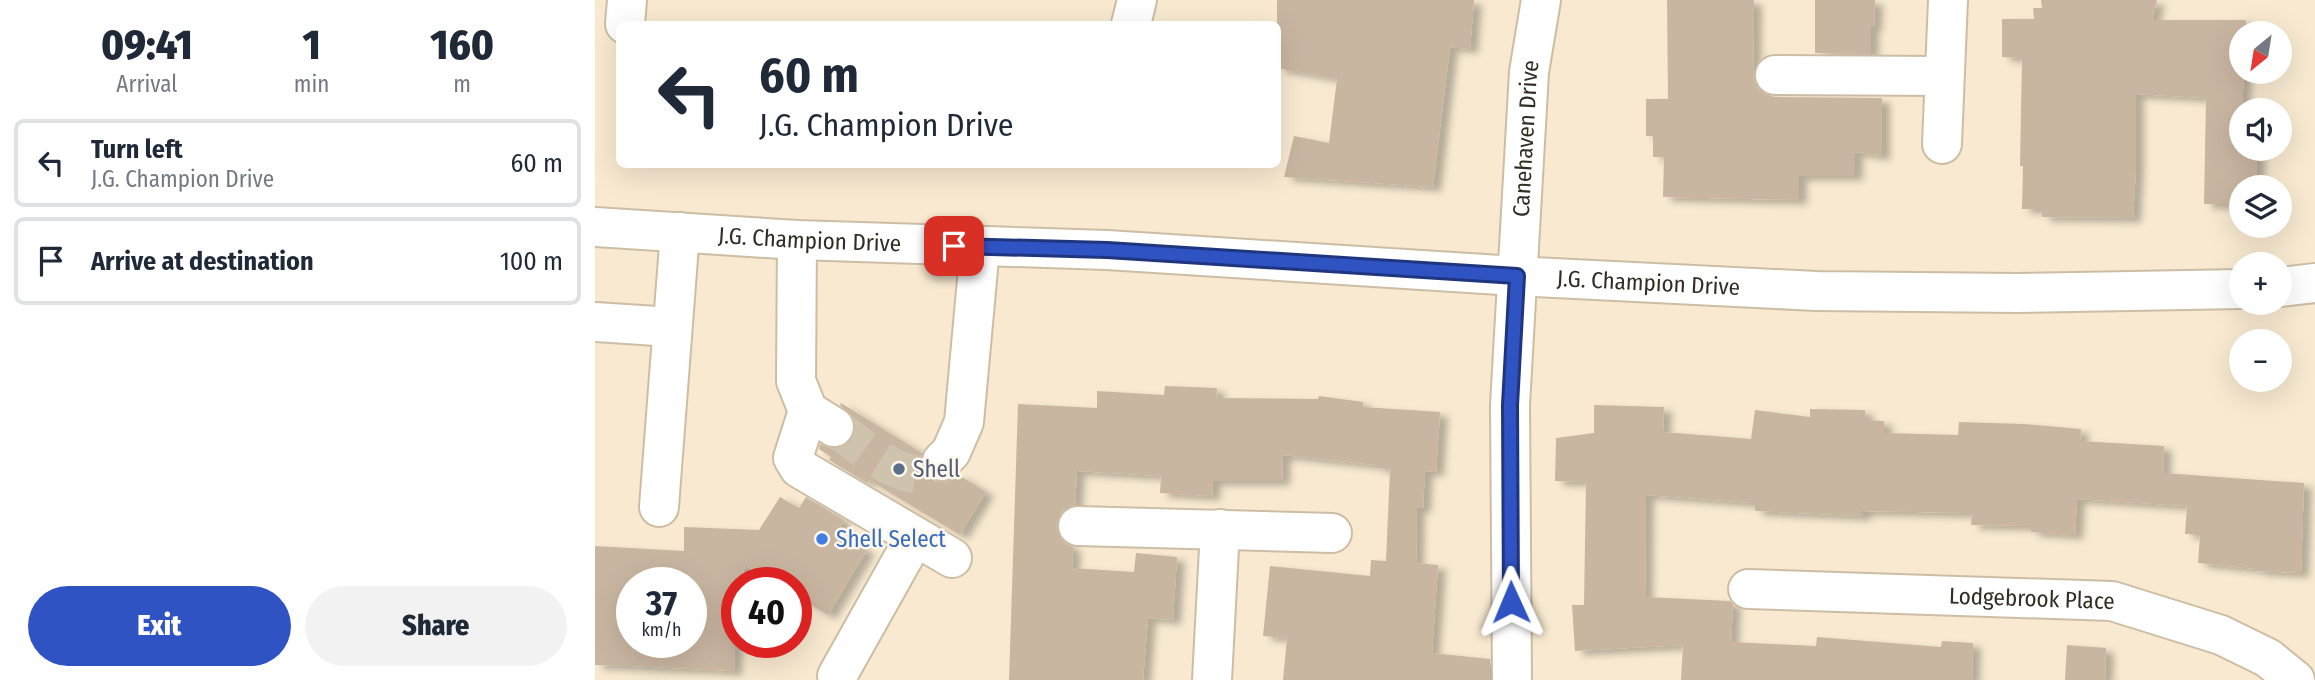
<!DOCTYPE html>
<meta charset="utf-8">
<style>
:root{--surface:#fff;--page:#f2f2f3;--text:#1f2937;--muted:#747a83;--line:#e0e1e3;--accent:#3053c3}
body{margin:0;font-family:"Fira Sans Condensed",sans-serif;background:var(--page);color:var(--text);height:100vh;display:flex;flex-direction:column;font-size:26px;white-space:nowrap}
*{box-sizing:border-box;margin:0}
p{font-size:23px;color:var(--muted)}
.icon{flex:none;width:38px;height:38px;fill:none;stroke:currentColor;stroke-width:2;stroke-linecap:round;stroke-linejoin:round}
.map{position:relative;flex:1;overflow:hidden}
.drawer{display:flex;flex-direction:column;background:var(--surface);width:595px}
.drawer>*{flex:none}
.guide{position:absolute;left:21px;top:21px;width:665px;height:147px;border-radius:10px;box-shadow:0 7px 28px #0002;background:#fff;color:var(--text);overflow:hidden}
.needle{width:46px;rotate:210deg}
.buttons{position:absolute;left:1634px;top:21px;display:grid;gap:14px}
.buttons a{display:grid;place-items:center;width:63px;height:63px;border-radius:50%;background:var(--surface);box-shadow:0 7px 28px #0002;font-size:35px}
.speed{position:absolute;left:21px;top:567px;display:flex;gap:14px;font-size:35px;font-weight:700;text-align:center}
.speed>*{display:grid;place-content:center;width:91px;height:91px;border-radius:50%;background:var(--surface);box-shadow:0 7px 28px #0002;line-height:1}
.speed small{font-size:18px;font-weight:400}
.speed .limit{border:10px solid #d22;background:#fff;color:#111}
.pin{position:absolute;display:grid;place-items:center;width:60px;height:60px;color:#fff;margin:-30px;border-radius:14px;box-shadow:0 4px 10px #0006}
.me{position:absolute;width:77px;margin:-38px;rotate:359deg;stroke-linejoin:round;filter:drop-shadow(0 0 5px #0008)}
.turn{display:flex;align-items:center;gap:24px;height:147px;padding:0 28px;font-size:32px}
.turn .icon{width:91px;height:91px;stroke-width:2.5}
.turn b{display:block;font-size:49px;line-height:60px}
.eta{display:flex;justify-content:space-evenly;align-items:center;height:119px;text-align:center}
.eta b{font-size:42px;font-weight:800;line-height:49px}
.primary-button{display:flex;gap:14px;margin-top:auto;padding:14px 28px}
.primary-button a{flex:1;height:80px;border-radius:42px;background:var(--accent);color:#fff;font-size:28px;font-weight:800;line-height:80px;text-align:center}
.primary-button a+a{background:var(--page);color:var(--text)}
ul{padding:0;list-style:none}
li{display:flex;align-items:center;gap:21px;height:88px;margin:0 14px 10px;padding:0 14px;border:4px solid var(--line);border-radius:10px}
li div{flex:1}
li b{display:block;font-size:26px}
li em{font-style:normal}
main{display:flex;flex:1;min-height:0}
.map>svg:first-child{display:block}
.building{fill:#c9b6a1;filter:url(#shadow)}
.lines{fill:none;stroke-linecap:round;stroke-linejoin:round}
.minor-tunnel{stroke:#d0c3ad;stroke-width:38;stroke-dasharray:38 19;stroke-linecap:butt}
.minor-casing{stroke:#ccbea5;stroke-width:42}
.major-casing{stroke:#ccbea5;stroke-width:42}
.minor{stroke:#fff;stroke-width:38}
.major{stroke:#fff;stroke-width:38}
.route-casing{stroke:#1f367f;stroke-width:18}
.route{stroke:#3053c3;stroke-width:12}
.service-dot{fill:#5c6f8a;stroke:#fdf7ed;stroke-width:2.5}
.shop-dot{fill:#3f7fe0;stroke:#fdf7ed;stroke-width:2.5}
.labels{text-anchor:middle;stroke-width:5;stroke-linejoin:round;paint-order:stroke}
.street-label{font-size:23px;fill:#322d23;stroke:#fdf7ed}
.service-label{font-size:23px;fill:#4e5e75;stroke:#fdf7ed;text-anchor:start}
.shop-label{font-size:23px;fill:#366cbe;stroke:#fdf7ed;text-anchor:start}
</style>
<main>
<section class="drawer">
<div class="eta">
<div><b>09:41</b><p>Arrival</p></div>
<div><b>1</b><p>min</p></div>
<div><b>160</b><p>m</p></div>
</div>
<ul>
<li><svg class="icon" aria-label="left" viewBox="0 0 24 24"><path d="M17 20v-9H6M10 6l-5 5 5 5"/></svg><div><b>Turn left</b><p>J.G. Champion Drive</p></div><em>60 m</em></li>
<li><svg class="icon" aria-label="arrive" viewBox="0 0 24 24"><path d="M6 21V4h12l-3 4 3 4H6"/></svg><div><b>Arrive at destination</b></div><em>100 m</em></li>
</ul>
<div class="primary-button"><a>Exit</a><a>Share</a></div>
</section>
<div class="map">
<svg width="1720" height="680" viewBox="0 0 1720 680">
<defs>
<filter id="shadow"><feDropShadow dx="8" dy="4.5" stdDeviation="3.5" flood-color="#0004"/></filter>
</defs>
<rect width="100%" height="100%" fill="#f8e9d0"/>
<path class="building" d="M682,0h197l-4,49 -20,-2 -17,140 -149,-10 10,-41 35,7 8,-64 -60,-11z
M1072,0h87l-1,76 3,10 9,8 10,3 107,1v58l-27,-4v24h-56v24l-136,-3 1,-40h-11v-21h-7v-37h22z
M1220,0h60l-1,27h-3v27l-56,-1z
M1446,0h116l-5,20h94v13h-4v39h2l-4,77h17v38h-15v17h-38l2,-106 -70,-4v74l-3,50 -91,-1v-8h-20l1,-43h-3l2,-108 -20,-1v-38h32l-1,-11h9z
M570,386l52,2 -1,10 102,1 1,-3 44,6v5l77,5 -4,60 -11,-1 -2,37h-6l-1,55 22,2 -6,88 58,6v21h-207l4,-42 -24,-2 7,-70 100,10 1,-16 15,1 4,-92 -13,-1v-3l-94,-10 -1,26h-69l-1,15 -52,-3 1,-17 -84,-5 -2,34 -8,2 -7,7 -4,11 3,12 7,7 7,3 -1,21 62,4 2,-19 41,4 -4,63 -25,-2 -5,62h-134l9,-276 79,4v-17l67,4z
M246,403l81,50 -1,13 6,11 9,5h11l12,-7 27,17 -26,43 -91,-55 -2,3 -38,-23 2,-3 -12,-8 1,-5 13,5 11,-3 9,-8 3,-11 -3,-10 -13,-12z
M999,405l70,2 -1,25 88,7 4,-29 55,7v-8l55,1v10l19,1v12l74,2 1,-13 65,2 57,5 -1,12 84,5 -1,27 141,10 -3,90 -44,-2v-2l-59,-6 2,-28 -15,-1 2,-28 -110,-7 -2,36 -44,-3v-6l-60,-1 1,-12 -109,-2v5l-108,-5v-8l-109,-8 -1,102 85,4 3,3 -2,38 85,4 1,-9 124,10 1,-6 31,2 -1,37h-291l2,-35 -108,6 -3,-46h12l2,-123 -31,-1 1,-43 38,-5z
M185,497l19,11 7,-11 38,23 -7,12 30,18 -39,65 -32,-19v-13h-21l-30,-18 -4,18h-4l-3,88 -102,-5 1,-24h58v-59h-59v83l-37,-1v-119l89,5v-24l75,3z
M1472,645l39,3 -1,32h-40z"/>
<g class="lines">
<path class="minor-tunnel" d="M239,427c28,19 58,50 94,48l14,-14"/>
<defs>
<g id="minor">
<path d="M30,24l2,-24"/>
<path d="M536,24l6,-24"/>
<path d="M1180,75l169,1"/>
<path d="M1347,144l6,-144"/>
<path d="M202,240l-1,141 12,30 26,16"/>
<path d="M0,322l77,5"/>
<path d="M213,411l-15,47 6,10 153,90"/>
<path d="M347,461l9,-9 13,-30 16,-175"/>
<path d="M64,507l21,-275"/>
<path d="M483,526l254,7"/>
<path id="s1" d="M1153,589l364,12 109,34 47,23 27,22"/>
<path d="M242,676l78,-139"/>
<path d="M617,680l8,-151"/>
<path id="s2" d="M917,680l-2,-275 19,-333 12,-72"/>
</g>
<g id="major">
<path id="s3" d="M0,227l202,13 310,10 409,26 300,15 201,2 225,-4"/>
<path d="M1685,287l35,-4"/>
</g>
</defs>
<use href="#minor" class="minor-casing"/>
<use href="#major" class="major-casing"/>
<use href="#minor" class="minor"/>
<use href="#major" class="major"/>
</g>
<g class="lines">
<defs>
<path id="route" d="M359,246l153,4 410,26 -7,129 1,197"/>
</defs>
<use href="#route" class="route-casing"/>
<use href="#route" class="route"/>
</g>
<circle class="service-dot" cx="304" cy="469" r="7"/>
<circle class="shop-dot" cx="227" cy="539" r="7"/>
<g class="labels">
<g class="street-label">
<text dy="8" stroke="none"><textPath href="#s2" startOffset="542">Canehaven Drive</textPath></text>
<text dy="8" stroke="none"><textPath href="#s3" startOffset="215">J.G. Champion Drive</textPath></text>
<text dy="8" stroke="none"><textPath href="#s3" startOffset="1055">J.G. Champion Drive</textPath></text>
<text dy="8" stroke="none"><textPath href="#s1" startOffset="284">Lodgebrook Place</textPath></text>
</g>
<g class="service-label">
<text x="318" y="477">Shell</text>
</g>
<g class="shop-label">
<text x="241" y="547">Shell Select</text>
</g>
</g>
</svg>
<div class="buttons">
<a><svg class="needle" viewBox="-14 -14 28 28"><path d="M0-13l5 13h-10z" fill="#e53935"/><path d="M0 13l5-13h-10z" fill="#747a83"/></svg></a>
<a><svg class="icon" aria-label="sound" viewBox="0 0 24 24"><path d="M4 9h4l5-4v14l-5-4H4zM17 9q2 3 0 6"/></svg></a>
<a><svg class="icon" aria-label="layers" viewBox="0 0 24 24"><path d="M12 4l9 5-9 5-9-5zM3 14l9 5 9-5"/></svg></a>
<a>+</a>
<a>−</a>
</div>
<div class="speed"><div>37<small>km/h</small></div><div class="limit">40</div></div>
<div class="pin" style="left:359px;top:246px;background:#d93025"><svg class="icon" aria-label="arrive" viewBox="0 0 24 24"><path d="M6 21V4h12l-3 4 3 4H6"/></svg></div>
<svg class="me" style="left:916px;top:602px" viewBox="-20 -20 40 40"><path d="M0-17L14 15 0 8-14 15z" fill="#3053c3" stroke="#fff" stroke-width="4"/></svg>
<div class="guide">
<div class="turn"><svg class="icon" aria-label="left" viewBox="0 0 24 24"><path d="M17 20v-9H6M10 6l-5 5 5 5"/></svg><div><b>60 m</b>J.G. Champion Drive</div></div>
</div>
</div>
</main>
